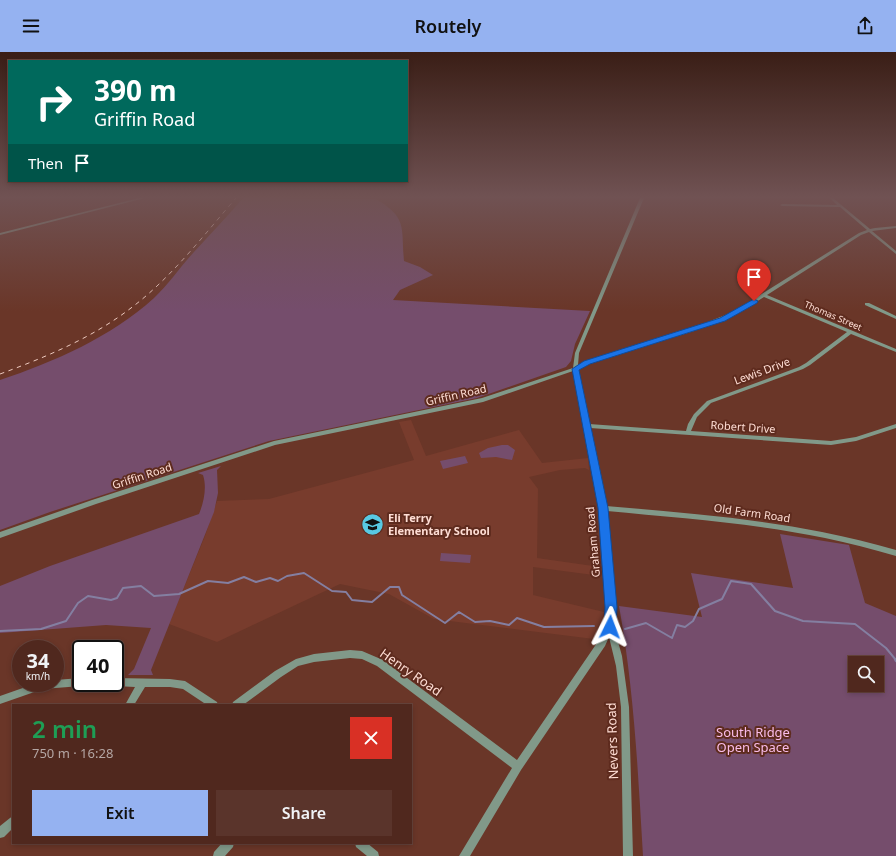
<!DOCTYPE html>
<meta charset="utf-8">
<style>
:root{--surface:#50281e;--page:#5a342b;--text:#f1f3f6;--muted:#b4a6a4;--line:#67443c;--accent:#95b2f1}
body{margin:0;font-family:"Noto Sans",sans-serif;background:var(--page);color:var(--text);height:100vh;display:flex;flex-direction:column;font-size:15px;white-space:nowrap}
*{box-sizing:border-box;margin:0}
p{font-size:13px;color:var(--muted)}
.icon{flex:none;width:22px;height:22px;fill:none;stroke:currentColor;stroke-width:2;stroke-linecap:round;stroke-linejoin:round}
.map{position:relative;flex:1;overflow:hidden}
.panel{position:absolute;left:12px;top:652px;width:400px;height:140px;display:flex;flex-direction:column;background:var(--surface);border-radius:0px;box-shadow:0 2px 6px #0003,0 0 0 1px var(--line)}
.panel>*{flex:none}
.guide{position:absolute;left:8px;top:8px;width:400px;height:122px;border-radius:0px;box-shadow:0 2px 6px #0003,0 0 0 1px var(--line);background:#00695c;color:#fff;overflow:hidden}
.buttons{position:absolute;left:848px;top:604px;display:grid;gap:8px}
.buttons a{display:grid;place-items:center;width:36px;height:36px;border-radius:0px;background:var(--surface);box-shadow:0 2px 6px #0003,0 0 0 1px var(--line);font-size:20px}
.speed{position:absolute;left:12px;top:588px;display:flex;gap:8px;font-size:20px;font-weight:700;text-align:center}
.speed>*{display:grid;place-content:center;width:52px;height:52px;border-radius:50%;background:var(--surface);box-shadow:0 2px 6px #0003,0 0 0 1px var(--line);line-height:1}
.speed small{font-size:10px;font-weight:400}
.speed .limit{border:2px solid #111;border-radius:6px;background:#fff;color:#111}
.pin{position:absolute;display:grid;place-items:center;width:34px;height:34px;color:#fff;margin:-41px -17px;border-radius:50% 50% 50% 0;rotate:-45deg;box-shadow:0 0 4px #0007}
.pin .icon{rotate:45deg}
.me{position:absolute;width:44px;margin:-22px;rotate:3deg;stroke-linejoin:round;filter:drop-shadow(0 0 3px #0008)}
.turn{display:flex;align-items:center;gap:14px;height:84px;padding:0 20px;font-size:18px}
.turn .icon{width:52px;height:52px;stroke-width:2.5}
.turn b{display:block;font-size:28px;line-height:34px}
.then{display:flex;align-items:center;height:38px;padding:0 20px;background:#0003;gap:8px;font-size:15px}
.round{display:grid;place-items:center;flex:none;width:42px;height:42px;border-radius:0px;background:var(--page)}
.summary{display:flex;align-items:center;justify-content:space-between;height:68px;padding:0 20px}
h1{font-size:24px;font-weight:600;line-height:30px;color:#1e9e55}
.button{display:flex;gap:8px;margin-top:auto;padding:8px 20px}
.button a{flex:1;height:46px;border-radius:0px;background:var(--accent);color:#111;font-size:16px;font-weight:600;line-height:46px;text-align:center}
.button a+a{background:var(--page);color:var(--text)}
header{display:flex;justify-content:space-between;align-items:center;height:52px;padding:0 20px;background:var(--accent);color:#111;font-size:18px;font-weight:600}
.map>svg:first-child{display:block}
.built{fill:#783c2d}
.green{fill:#754d6c;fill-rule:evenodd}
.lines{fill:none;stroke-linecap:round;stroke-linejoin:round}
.stream-far1{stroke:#847fa1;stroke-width:2}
.stream{stroke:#847fa1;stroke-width:2.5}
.minor{fill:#819989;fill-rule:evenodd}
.rail{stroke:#edcac0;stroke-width:1;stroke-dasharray:4.5 4.5;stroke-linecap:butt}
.route{fill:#1a73e8;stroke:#114b97}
.labels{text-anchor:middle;stroke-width:4;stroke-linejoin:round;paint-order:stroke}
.far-street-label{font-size:9px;fill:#feddd4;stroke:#5e2b1e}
.street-label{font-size:11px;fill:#feddd4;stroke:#5e2b1e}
.poi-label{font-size:11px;font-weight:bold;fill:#feddd4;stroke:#5e2b1e;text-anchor:start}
.near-street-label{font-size:13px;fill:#feddd4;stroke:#5e2b1e}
.near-park-label{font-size:13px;fill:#f9bcea;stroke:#5e2b1e}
</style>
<header><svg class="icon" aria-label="menu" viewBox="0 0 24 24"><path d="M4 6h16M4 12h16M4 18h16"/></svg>Routely<svg class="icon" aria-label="share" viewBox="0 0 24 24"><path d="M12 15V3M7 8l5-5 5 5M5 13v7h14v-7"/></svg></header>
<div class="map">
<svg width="896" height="804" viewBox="0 0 896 804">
<rect width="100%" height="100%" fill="#6a3628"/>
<path class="built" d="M411,368l15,36 93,-26 23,33 46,-5 1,12 -4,-2 -25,2 -31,7 9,12 -1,69 63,9 1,9 -68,-9v28l71,17 -2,9 -8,18 -160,-20 -45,-25 -49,-10 -123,58 -48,-18 36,-88 12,-35 52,-2 145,-39 -15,-38z"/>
<path class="green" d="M243,146l133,1c32,19 25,29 28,62l16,6 13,8 -33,15 -7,10 197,11 -15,33 -4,17 -5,6 -89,31 -208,43 -219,71 -50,18v-150c54,-18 111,-43 154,-82 15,-14 26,-31 40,-46 16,-18 33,-35 49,-54z
M502,393h6l7,5 -3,10 -16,-3 -15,1 -2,-5 9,-5z
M465,404l3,7 -25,6 -3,-8z
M221,414l-4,4 1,23 -4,19 -63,158 2,5h-25l6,-6 17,-41 -45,-3 -106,8v-47l50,-20 149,-52c5,-12 8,-27 4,-39l-5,-2z
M780,482l69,11 16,58 31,13v240h-253c-5,-84 -9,-167 -24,-250l83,11 -11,-44 102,15zM855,611h22v22h-22z
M441,501l30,2 -1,8 -30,-2z"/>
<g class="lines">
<path class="stream-far1" d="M625,577l21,-6 26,15 5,-13 8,2 8,-6 6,-12 23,-10 9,-18 20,3 24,27 28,10 52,3 31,24 10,12
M0,579l41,-2 25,-8 12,-18 10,-7 23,4 6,-2 6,-10 18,-2 13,10 25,-2 29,-13 20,2 16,-6 12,5 14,-4 8,3 9,-5 17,-3 28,18 14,1 6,8 20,2 18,-15h9l3,8 43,28 14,-11 16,10 15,-1 19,4 8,-7 27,9 50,-1"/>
<path class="stream" d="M895,607l1,2"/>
<path class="minor" d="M139,146h6l-145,37v-2z
M640,146h4l-65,155 -1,12 7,-4 105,-32 43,-17 126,-79 8,-3 -27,-23 -58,-1 -2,-1 2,-1 55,1 -7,-7h3l37,31 5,-1 21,-2v2l-24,3 24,20v3l-27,-22 -8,3 -94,60 129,54v3l-45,-18 -41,31 -7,4 -92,34 -14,14 -6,14 140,10 25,-4 40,-13v4l-40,13 -25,4 -241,-17 16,78c72,6 145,12 216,26 25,5 50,11 74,18v6c-24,-7 -47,-13 -71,-18 -72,-15 -146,-20 -218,-27l8,96 -1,20 8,29 7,51 4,149h-10l-2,-149 -5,-41 -7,-29 -4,9 -84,124 -51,86h-11l53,-88 -135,-102 -15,-7 -12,-1 -36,4 -16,4 -17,11 -38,28h-11l1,-3 42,-31 21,-12 18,-5 36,-4 12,1 21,9 134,100 82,-120 7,-13 1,-20 -7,-99 -27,-137 -90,31 -208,43 -179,59 -96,34v-6l92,-32 182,-59 208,-43 91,-30 2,-15zM764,245l83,35 -41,31 -7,4 -92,34 -13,13 -6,10 -2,7 -97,-7 -11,-54 11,-7 105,-32 43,-17z
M865,251h4l27,13v3l-31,-14z
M81,626v5h4l-1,2 -3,1 -38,3 -43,15v-8l37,-13h18v-3z
M115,626l55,1 15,2 32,21 1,3h-11l-24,-16 -13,-2h-25l-11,18h-9l10,-18 -20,-1 -3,-1 -1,-2h4z
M13,764v12l-9,9 -4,1v-12l10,-8z
M222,791h12l-1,4 -8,9h-12l1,-4z
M355,791h12l11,9 1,4h-12l-11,-9z"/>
<path class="rail" d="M0,322c46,-17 92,-36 131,-66 40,-30 72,-72 105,-110"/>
</g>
<linearGradient id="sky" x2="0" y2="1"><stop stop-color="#3a1e16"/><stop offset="0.56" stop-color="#705253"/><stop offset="1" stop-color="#705253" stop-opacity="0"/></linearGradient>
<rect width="896" height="259" fill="url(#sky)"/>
<path class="route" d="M754,247l4,2 -1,2 -32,18 -135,43 -11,6 29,138 9,99 -1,20 -2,3 -4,2 -4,-2 -2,-3 1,-20 -7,-99 -26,-139 12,-8 136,-43z"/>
<defs>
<symbol id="school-disc" viewBox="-11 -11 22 22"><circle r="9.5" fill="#58c9e3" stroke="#5e2b1e"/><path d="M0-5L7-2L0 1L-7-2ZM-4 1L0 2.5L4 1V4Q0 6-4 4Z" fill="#111"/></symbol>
</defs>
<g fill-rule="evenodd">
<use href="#school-disc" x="360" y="460" width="25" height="25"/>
</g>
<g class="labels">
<g class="far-street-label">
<text transform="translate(833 264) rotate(23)" y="3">Thomas Street</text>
</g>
<g class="street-label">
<text transform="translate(762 319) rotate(-20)" y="4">Lewis Drive</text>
<text transform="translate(456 343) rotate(-13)" y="4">Griffin Road</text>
<text transform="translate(743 375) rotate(4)" y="4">Robert Drive</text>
<text transform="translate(142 424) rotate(-18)" y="4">Griffin Road</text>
<text transform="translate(752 461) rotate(8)" y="4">Old Farm Road</text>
<text transform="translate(593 490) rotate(-95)" y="4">Graham Road</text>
</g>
<g class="poi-label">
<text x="388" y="470">Eli Terry<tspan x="388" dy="13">Elementary School</tspan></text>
</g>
<g class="near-street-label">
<text transform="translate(411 620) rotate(35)" y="5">Henry Road</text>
<text transform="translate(612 689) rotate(-92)" y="5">Nevers Road</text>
</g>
<g class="near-park-label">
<text x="753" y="685">South Ridge<tspan x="753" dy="15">Open Space</tspan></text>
</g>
</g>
</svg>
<div class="buttons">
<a><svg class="icon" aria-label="search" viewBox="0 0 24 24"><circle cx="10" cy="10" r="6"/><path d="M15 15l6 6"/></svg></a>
</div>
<div class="speed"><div>34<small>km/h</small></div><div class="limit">40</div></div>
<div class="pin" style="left:754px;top:249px;background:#d93025"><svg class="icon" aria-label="arrive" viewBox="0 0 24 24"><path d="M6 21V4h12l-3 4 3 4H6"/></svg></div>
<svg class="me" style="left:610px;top:575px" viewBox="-20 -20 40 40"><path d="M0-17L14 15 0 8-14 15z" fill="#1a73e8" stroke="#fff" stroke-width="4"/></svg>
<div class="guide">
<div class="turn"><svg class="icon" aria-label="right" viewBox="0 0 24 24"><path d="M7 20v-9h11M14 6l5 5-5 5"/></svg><div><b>390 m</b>Griffin Road</div></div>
<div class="then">Then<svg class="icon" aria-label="arrive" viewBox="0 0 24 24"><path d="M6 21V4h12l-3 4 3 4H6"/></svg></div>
</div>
<section class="panel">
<div class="summary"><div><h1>2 min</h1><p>750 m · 16:28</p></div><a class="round" style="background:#d93025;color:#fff"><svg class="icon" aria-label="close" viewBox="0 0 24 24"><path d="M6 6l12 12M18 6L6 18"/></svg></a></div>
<div class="button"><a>Exit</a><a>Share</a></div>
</section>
</div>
